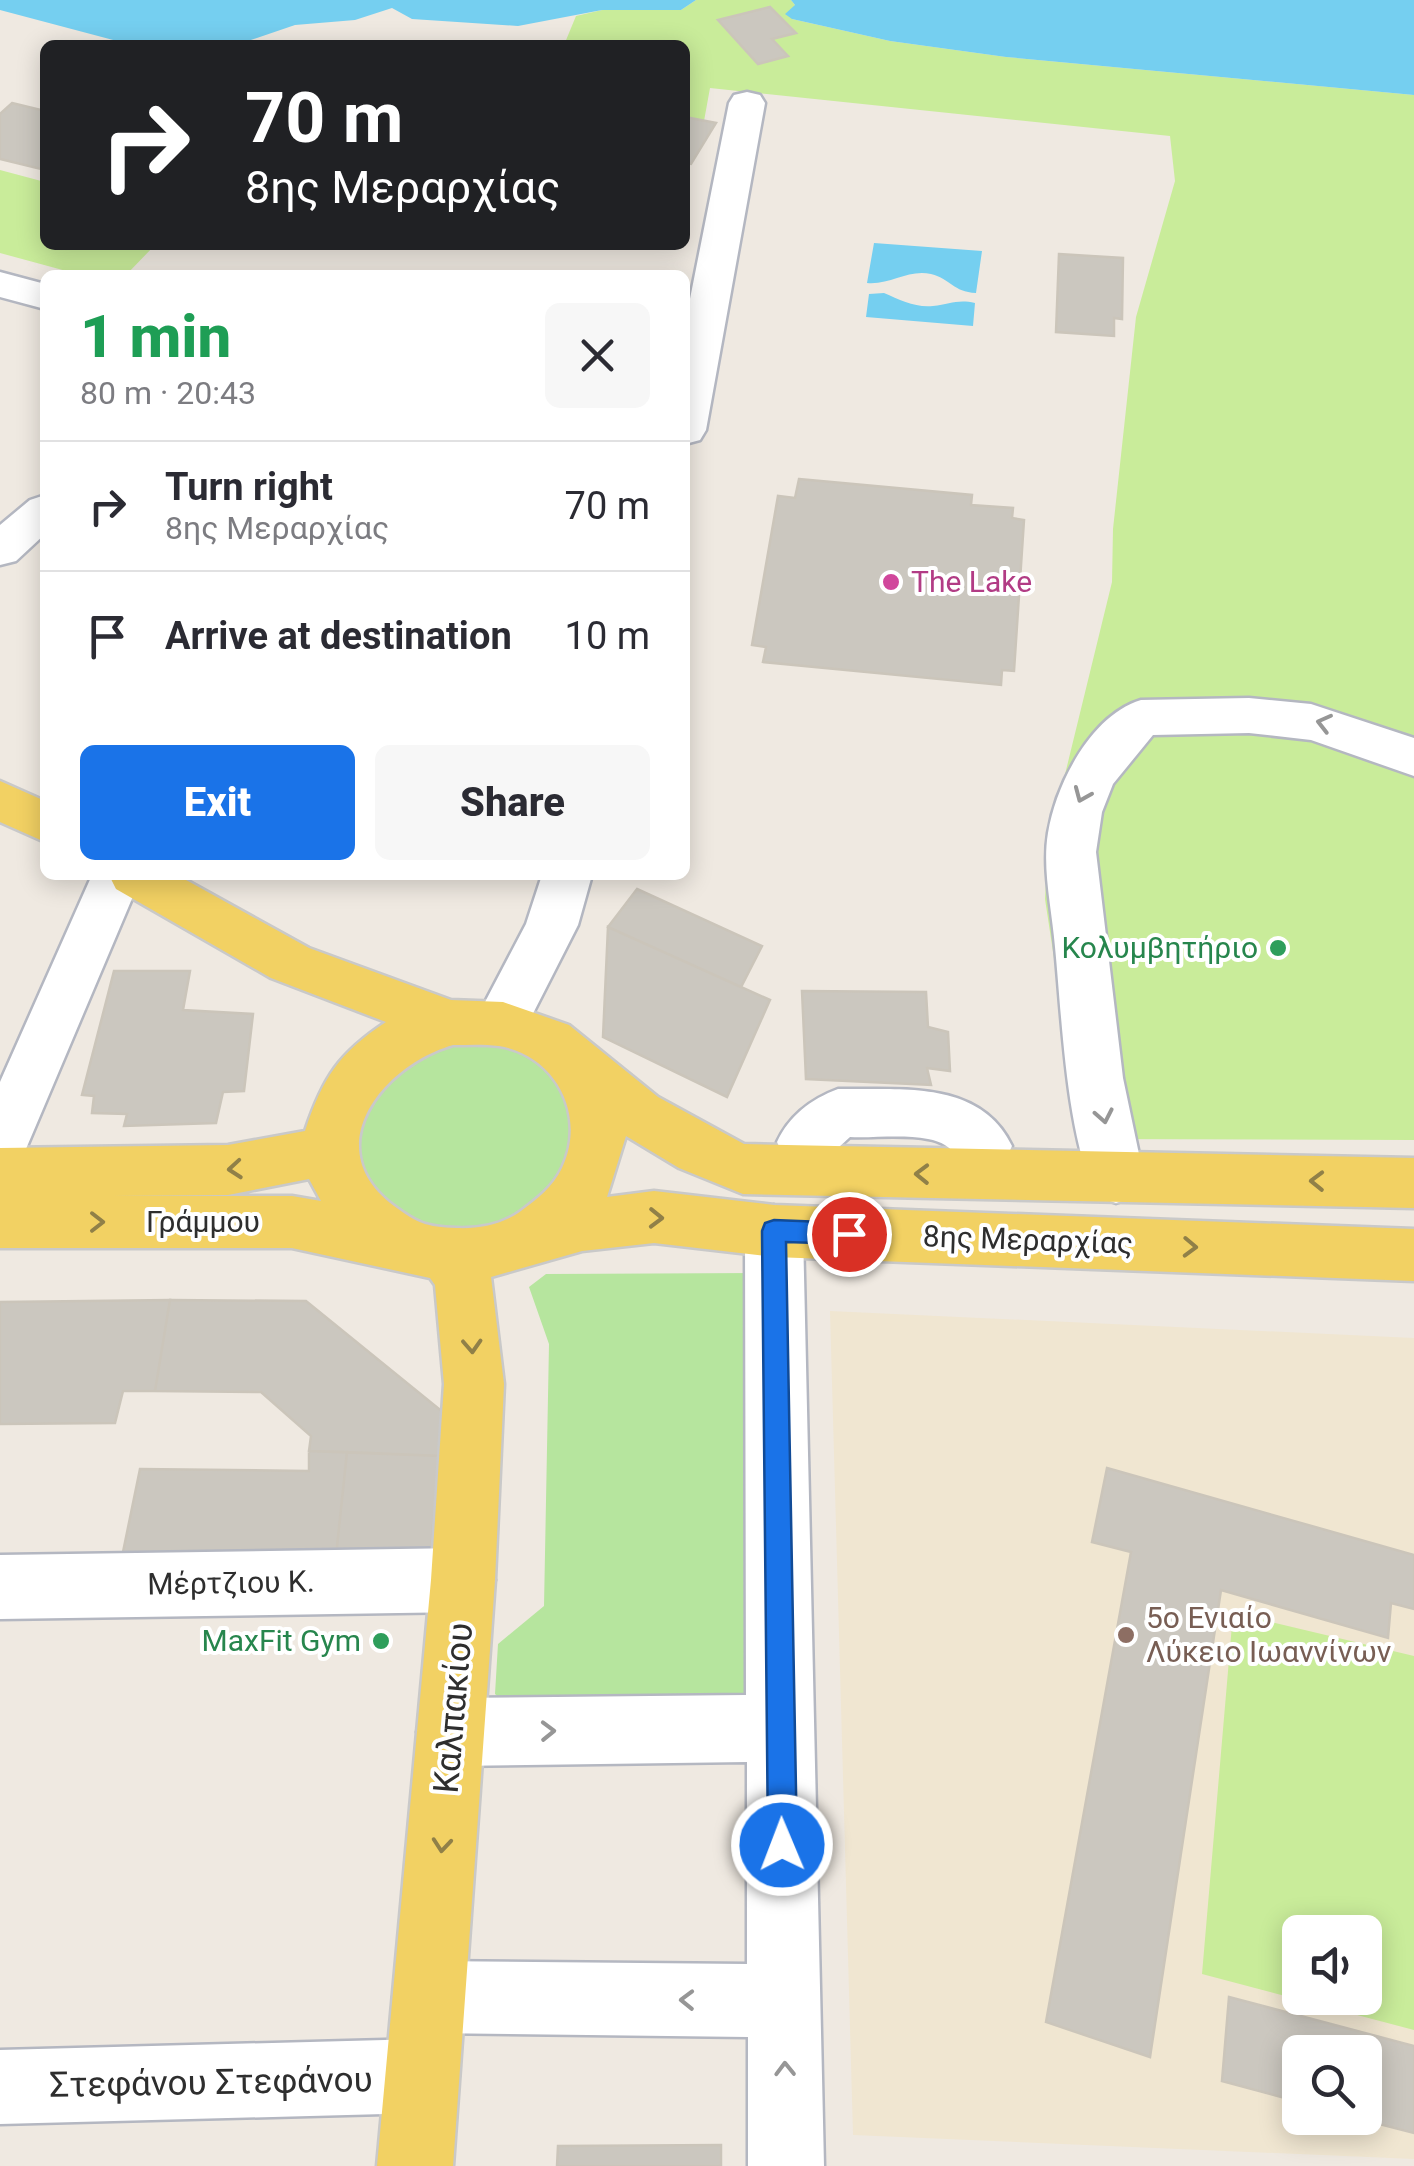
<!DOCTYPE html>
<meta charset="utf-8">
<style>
:root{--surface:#fff;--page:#f7f7f7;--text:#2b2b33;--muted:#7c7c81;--line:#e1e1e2;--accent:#1a73e8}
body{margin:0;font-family:Roboto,sans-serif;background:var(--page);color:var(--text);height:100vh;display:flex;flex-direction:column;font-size:38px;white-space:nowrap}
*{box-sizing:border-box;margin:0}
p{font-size:32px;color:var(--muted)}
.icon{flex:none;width:55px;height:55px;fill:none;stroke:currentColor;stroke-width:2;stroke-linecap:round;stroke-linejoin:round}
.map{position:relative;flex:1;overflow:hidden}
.drawer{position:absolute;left:40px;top:270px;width:650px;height:610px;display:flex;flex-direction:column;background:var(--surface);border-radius:15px;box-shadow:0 5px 25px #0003}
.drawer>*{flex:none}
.top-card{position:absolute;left:40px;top:40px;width:650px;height:210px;border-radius:15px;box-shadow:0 5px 25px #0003;background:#202124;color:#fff;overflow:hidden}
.tools{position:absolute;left:1282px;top:1915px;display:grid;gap:20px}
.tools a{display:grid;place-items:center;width:100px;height:100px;border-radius:15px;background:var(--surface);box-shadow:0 5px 25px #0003;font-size:50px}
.pin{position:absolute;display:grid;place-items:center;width:85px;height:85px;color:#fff;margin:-42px;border:5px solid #fff;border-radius:50%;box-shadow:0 2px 10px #0007}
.me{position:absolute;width:110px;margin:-55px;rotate:359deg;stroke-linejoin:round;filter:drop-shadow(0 0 8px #0008)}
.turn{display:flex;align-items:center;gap:35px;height:210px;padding:0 40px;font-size:45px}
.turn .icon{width:130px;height:130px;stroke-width:2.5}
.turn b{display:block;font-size:70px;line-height:85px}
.round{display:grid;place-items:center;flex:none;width:105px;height:105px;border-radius:15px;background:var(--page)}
.overview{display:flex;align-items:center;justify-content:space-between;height:170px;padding:0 40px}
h1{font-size:60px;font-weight:800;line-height:75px;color:#1e9e55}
.button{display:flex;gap:20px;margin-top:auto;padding:20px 40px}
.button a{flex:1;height:115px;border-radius:15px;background:var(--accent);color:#fff;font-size:40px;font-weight:800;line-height:115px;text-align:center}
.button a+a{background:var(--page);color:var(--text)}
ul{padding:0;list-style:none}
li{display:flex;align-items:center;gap:30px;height:130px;padding:0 40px;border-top:2px solid var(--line)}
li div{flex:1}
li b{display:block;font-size:38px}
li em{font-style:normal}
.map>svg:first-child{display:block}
.education{fill:#f0e6d1;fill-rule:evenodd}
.green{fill:#b6e59e}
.pitch{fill:#c9ec9a;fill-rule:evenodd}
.water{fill:#75cff0}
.building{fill:#cbc7bf;stroke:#cbc5ba;stroke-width:2.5}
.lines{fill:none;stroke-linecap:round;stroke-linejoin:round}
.minor-casing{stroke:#b4b7c1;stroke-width:5}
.major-casing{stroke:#c9c9c9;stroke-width:5}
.minor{fill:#fff;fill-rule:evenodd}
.major{fill:#f2d163;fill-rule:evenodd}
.oneway{stroke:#969696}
.oneway2{stroke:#908048}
.route{fill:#1a73e8;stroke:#114b97;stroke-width:2.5}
.hotel-dot{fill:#d1479c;stroke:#fff;stroke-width:4}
.leisure-dot{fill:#2e9e5b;stroke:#fff;stroke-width:4}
.education-dot{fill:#8d6e63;stroke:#fff;stroke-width:4}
.labels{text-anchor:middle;stroke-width:8;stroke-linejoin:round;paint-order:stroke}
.hotel-label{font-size:30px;fill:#b23c85;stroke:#fff;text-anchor:start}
.leisure-label{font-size:30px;fill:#27864d;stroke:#fff;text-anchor:end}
.street-label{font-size:30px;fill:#2e2e2e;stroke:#fff}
.education-label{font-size:30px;fill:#785e54;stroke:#fff;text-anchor:start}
.near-street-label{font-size:35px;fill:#2e2e2e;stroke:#fff}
</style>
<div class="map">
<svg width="1414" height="2166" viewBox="0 0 1414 2166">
<rect width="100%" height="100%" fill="#efe9e1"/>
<path class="education" d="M830,1311l584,27v821l-561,-24zM1300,1932h65v66h-65zM1300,2052h65v66h-65z"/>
<path class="green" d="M433,1031l121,14 45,100 -117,106 -119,-35 -22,-104z
M758,1273l6,433 -258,-3 -11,-9 3,-50 46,-38 5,-262 -20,-57 17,-13z"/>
<path class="pitch" d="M696,0h95l4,5 -3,14 98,22 116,16 408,38v1045l-327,-1 -16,-69 -26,-171 3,-55 64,-262 1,-53 23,-212 39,-136 -5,-45 -460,-48 -12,66 -13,-2v-107h-121l12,-29 26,-6h79z
M0,170l45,12v63h110l-29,30h-45l-81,-22z
M1233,1613l181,43v374l-212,-56zM1365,1932v66h-65v-66z"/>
<path class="water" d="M0,0h696l-15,10h-79l-84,16 -106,-7 -20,-11 -37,12 -60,5 -53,18 -35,2h-75l-132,-35z
M791,0h623v95l-408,-38 -116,-16 -98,-22 -7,-5 10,-9z
M874,243l108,8 -6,42c-23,-1 -25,-14 -45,-19 -23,-5 -40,11 -64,9z
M884,293c16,7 32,15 49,13 17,-2 25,-7 42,-3l-2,23 -107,-9 3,-23z"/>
<path class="building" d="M770,7l26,26 -24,6 16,17 -30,8 -40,-44z
M12,103l33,8v59l-45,-11v-45z
M685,117l31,6 -25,41 -6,-1z
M1059,254l64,4 -1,61 -8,-1v18l-58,-4z
M799,479l173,16 -1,10 42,3 -1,10 12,2 -10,151 -12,-1 -1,15 -238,-23 3,-15 -14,-2 26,-149 17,2z
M637,889l125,57 -21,41 -133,-60z
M608,927l162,73 -43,97 -124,-60z
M114,971h76l-7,39 70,4 -9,77 -21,1 -7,31 -92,3 3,-12 -35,-1 2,-17 -12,-1z
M802,991l124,1 2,35 20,5 2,39 -23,-3 4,17 -125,-6z
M170,1300l136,1 138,112 -4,43 -131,-5 2,-15 -50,-44 -106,-1z
M170,1300l-15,91h-32l-8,32 -115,1v-122z
M309,1451l38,1 -11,104 -213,-4 17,-83 169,2z
M347,1452l93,4 -10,100h-94z
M1107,1468l307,87v54l-23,-6 -3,35 -167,-48 -71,467 -104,-35 85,-470 -39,-10z
M1229,1997l185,49v87l-58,-15h9v-66h-65v50l-78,-21z
M721,2145v21h-164l1,-20z"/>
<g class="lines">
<defs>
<path id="minor" d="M747,92l13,3 5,8 -59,327 -6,10 -15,4v-120l44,-221 5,-8z
M0,272l45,12v25l-45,-12z
M45,495v39l-29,27 -16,4v-40l30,-25z
M1249,698l62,6 103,34v38l-103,-36 -62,-7 -96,2 -40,49 -11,28 -6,40 27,226 21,100 -8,18 -20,7 -20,-7c-30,-63 -34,-178 -41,-249 -3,-37 -13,-78 -7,-114 8,-49 43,-118 93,-133z
M92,875h50l-122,288 -20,7v-88z
M542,875h50l-14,50 -58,114 -19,6 -19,-6 -8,-16 52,-99z
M838,1089c62,1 142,-10 174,57l-8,17c-45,16 -42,-19 -76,-24 -25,-5 -53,-1 -78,-2 -22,20 -35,33 -65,22l-8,-17c12,-26 34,-43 61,-53z
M774,1205l20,8 9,18 21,935h-76v-129l-319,-4 -26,-10 -10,-26 10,-26 26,-10 318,3v-202l-296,4 -24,-10 -10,-24 10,-24 24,-10 295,-3 -1,-464 9,-18z
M463,1548l23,9 9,23 -9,23 -23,9 -463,7v-64z
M422,2039l26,11 11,26 -11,26 -26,11 -422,11v-74z"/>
<path id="major" d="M0,781l45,20v41l-45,-20z
M109,875h68l132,73 142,52 52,2 66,23 89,72 86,47 670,14v50l-671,-14 -64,-26 -53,-32 -19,61 47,-6 120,14 640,24v52l-640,-24 -120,-14 -72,8 -91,26 13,107 -9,196 -42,586h-76l54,-586 13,-196 -9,-99 -5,-7 -138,-30h-292v-100l228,-3 77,-14c18,-54 34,-78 81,-109l-115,-44 -155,-89zM453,1045c15,0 31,-1 46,1 57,9 88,70 63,122 -9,19 -25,31 -41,43 -19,14 -42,18 -65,17 -30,-1 -39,-5 -62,-22 -78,-58 -11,-141 59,-161zM309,1179l12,22 -29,-5h-179l115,-1z"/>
</defs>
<use href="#minor" class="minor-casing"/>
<use href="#major" class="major-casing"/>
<use href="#minor" class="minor"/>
<use href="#major" class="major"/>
</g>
<defs><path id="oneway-chevron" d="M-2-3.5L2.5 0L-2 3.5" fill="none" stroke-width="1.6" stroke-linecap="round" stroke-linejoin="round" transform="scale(2.5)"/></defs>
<g class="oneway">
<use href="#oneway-chevron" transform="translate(1324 723) rotate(-166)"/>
<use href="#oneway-chevron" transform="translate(1082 795) rotate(113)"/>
<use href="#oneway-chevron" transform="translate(1104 1116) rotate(79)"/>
<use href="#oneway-chevron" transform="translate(548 1731) rotate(-1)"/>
<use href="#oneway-chevron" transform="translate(687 2000) rotate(-179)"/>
<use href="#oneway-chevron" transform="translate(785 2069) rotate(-91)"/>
</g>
<g class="oneway2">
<use href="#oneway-chevron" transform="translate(235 1169) rotate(175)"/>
<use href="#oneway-chevron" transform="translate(922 1174) rotate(-179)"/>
<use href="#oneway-chevron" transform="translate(1317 1181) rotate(-179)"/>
<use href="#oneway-chevron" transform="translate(656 1218) rotate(1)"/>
<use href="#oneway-chevron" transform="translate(97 1222)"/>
<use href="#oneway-chevron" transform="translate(1190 1247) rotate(2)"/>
<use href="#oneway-chevron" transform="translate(472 1346) rotate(87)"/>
<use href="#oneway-chevron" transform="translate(442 1845) rotate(95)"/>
</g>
<path class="route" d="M774,1220l75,3 9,3 3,8 -3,7 -9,3 -63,-2 11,603 -5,10 -10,5 -10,-5 -4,-10 -6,-614 3,-8z"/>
<circle class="hotel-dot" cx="891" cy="582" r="10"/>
<g class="leisure-dot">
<circle cx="1278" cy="948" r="10"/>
<circle cx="381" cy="1641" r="10"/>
</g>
<circle class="education-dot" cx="1126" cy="1635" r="10"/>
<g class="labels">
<g class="hotel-label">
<text x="911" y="592">The Lake</text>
</g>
<g class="leisure-label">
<text x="1258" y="958">Κολυμβητήριο</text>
<text x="361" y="1651">MaxFit Gym</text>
</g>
<g class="street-label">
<text x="203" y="1232">Γράμμου</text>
<text transform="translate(1028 1240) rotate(2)" y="10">8ης Μεραρχίας</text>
<text transform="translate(231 1583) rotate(-1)" y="10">Μέρτζιου Κ.</text>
</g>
<g class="education-label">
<text x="1146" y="1628">5ο Ενιαίο<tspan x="1146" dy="34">Λύκειο Ιωαννίνων</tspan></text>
</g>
<g class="near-street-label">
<text transform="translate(453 1708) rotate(-85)" y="12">Καλπακίου</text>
<text transform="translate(211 2082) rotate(-1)" y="12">Στεφάνου Στεφάνου</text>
</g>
</g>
</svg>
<div class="tools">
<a><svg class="icon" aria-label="sound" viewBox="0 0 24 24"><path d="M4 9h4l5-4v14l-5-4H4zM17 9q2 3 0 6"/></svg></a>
<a><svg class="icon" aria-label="search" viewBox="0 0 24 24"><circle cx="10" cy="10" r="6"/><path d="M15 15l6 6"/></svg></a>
</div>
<div class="pin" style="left:849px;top:1234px;background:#d93025"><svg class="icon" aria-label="arrive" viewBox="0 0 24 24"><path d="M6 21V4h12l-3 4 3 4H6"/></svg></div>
<svg class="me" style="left:782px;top:1845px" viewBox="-20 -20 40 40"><circle r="17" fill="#1a73e8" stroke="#fff" stroke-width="3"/><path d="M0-11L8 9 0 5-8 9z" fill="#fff"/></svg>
<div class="top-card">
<div class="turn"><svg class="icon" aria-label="right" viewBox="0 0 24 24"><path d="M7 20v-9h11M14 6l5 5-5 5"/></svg><div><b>70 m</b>8ης Μεραρχίας</div></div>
</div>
<section class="drawer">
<div class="overview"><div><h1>1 min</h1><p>80 m · 20:43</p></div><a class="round"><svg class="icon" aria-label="close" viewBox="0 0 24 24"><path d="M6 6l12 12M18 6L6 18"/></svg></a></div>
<ul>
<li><svg class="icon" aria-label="right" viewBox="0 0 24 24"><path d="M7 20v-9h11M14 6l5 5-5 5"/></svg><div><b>Turn right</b><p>8ης Μεραρχίας</p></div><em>70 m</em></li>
<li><svg class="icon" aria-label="arrive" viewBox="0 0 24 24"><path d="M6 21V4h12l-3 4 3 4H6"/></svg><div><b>Arrive at destination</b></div><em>10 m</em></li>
</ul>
<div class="button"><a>Exit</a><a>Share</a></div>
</section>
</div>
